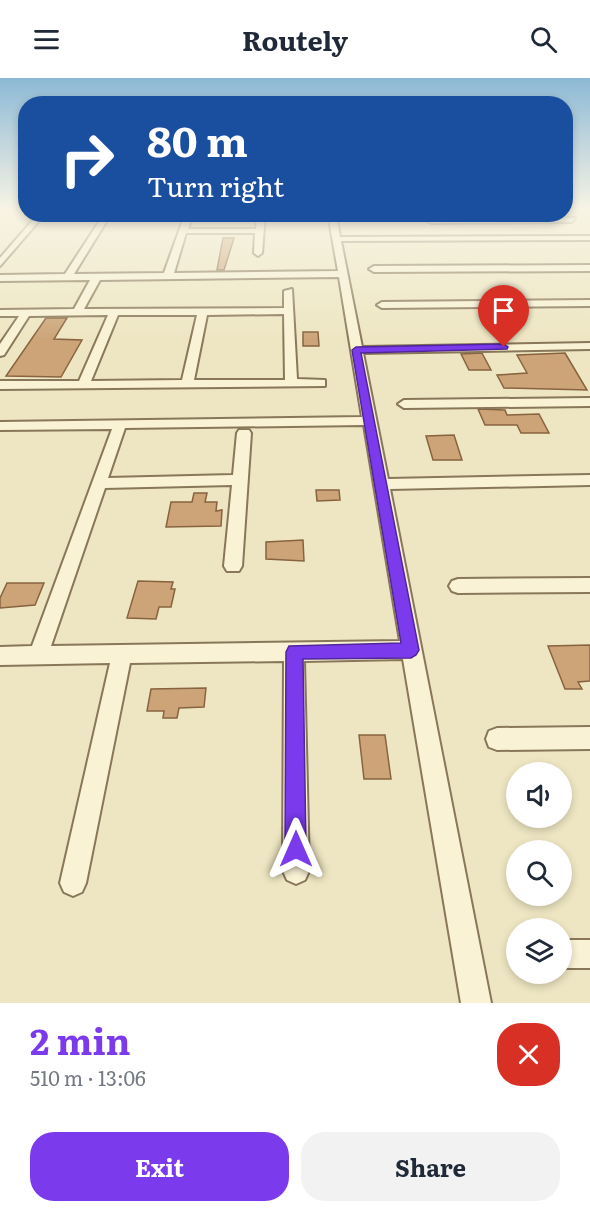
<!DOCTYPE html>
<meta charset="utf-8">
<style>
:root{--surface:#fff;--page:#f2f2f3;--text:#1f2937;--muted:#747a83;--accent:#7c3aed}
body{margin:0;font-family:Literata,serif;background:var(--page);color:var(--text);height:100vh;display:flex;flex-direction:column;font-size:22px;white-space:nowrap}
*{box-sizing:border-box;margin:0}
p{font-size:20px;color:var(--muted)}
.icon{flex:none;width:33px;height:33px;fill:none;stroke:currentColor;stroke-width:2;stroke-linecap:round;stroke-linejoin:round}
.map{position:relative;height:925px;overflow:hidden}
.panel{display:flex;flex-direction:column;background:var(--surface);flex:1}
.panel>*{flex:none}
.guide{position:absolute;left:18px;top:18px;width:555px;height:126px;border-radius:24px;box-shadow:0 3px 9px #0003;background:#1a4fa0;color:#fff;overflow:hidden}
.tools{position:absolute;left:506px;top:684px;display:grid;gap:12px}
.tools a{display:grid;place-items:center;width:66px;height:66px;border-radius:50%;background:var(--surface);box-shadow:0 3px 9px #0003;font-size:30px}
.pin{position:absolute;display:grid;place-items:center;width:51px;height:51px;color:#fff;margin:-62px -26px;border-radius:50% 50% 50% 0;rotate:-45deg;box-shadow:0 0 6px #0007}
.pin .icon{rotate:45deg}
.me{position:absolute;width:66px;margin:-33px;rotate:0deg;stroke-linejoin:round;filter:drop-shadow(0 0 4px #0008)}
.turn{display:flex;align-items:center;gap:21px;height:126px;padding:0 30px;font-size:27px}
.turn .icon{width:78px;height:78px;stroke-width:2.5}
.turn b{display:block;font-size:42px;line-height:51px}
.round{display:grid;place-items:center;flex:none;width:63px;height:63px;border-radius:24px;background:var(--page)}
.overview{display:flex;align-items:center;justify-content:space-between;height:102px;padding:0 30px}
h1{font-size:36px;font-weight:700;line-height:45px;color:var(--accent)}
.primary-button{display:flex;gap:12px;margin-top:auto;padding:12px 30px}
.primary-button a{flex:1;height:69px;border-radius:24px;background:var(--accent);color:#fff;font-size:24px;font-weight:700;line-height:69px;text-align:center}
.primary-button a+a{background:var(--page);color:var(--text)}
header{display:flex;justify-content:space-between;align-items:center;height:78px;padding:0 30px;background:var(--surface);font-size:27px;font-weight:700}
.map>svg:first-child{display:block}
.building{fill:#cca478;stroke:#87633f;stroke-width:1.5}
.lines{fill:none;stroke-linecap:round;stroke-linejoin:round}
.minor-casing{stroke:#887759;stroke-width:4}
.minor{fill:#f9f2d5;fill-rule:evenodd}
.route{fill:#7c3aed;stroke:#51269a;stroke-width:1.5}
</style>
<header><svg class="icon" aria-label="menu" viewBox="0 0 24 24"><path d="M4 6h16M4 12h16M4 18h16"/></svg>Routely<svg class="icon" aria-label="search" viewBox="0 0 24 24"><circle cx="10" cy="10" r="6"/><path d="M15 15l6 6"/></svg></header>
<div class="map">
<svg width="590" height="925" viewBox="0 0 590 925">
<rect width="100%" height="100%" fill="#eee6c2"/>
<path class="building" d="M223,160h11l-10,32h-7z
M46,240h21l-13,21 28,1 -21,37 -55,-1z
M303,254h15l1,14h-16z
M482,275l9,17h-22l-8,-16z
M565,275l22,37 -83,-2 -7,-13 30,-2 -10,-18z
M478,331l27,1 2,5 32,-1 10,19h-28l-4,-8h-32z
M454,357l8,25h-29l-7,-24z
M316,412h23l1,10 -23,1z
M194,415h13l-2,9h12l-1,9 6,-1 -1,16 -55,1 5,-25h21z
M303,462l1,21 -38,-2v-17z
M138,503l35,1 -2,7h4l-4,18h-12l-3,12 -29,-1z
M7,505h37l-9,22 -35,3v-10z
M590,567v36l-12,1 4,7h-17l-17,-43z
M206,610l-2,19 -25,1 -2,10h-14l1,-7h-17l4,-22z
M359,657h26l6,44h-27z"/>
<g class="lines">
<defs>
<path id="minor" d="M38,136h7l-45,52v-8z
M104,136h7l-37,60 90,-1 21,-59h8l-5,15h68l1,-15h8l-3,39 -4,3 -4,-3 1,-20h-69l-12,40 164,-2 -10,-57h8l4,23 250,-1v4l-249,1 21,106 228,-4v6l-227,4 25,126 202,-4v10l-200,4 101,514h-30l-58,-344 -99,2 5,210 -4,9 -9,4 -9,-4 -4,-9 1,-210 -154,2 -44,220 -4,9 -9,4 -9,-4 -4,-9 50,-220 -110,2v-18l32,-1 80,-217 -112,1v-8l362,-5 -23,-140 -239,3 -16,29 200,-1v-17l8,-2 5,90 28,1v6l-325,3v-8h79l29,-66 -79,1 -25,39 -4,1v-12l19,-28h-19v-6l74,-1 16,-29 -90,1v-6l65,-1zM284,236l1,66h-91l13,-65zM118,237h79l-15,65 -91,1zM364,347l36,216 -349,5 54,-158 127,-3 -8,81 3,5h12l3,-5 9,-133 -2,-3h-10l-2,3 -4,42 -125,3 17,-50z
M575,140l-3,4 -141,1 -4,-2 4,-2z
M590,187v6l-216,1 -5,-3 5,-3z
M590,222v6l-208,2 -5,-3 5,-3z
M590,320v8l-186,2 -6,-4 6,-4z
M590,500v14l-132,1 -6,-2 -3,-5 3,-5 6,-2z
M590,649v22l-93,1 -8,-3 -3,-8 3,-8 8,-3z
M561,862h29v28h-29z"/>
</defs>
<use href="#minor" class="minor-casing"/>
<use href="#minor" class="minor"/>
</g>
<linearGradient id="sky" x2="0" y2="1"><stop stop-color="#8db9d6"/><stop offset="0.5" stop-color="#f7f4e4"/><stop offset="1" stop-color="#f7f4e4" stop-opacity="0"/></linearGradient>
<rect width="590" height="262" fill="url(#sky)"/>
<path class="route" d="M504,266l4,3 -1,2 -146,4 58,297 -3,5 -5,3 -108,1 3,190 -3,7 -7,3 -8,-3 -3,-7 1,-197 3,-6 112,-3 -49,-293 4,-3z"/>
</svg>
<div class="tools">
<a><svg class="icon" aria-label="sound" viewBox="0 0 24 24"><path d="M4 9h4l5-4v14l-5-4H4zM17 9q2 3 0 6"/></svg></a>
<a><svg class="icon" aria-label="search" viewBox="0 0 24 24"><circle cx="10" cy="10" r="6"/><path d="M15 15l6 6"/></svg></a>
<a><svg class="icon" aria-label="layers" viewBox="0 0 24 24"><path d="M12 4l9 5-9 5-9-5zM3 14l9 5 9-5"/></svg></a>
</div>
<div class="pin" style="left:504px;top:269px;background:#d93025"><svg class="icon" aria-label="arrive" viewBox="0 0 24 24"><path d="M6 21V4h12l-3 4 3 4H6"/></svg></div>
<svg class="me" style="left:296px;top:771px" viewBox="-20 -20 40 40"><path d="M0-17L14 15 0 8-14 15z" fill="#7c3aed" stroke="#fff" stroke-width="4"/></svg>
<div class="guide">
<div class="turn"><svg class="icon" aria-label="right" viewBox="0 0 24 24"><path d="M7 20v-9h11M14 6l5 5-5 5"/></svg><div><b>80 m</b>Turn right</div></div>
</div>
</div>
<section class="panel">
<div class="overview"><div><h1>2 min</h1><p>510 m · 13:06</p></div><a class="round" style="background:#d93025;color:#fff"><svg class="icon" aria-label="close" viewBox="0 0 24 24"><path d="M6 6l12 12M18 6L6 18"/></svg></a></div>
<div class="primary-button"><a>Exit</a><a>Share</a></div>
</section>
